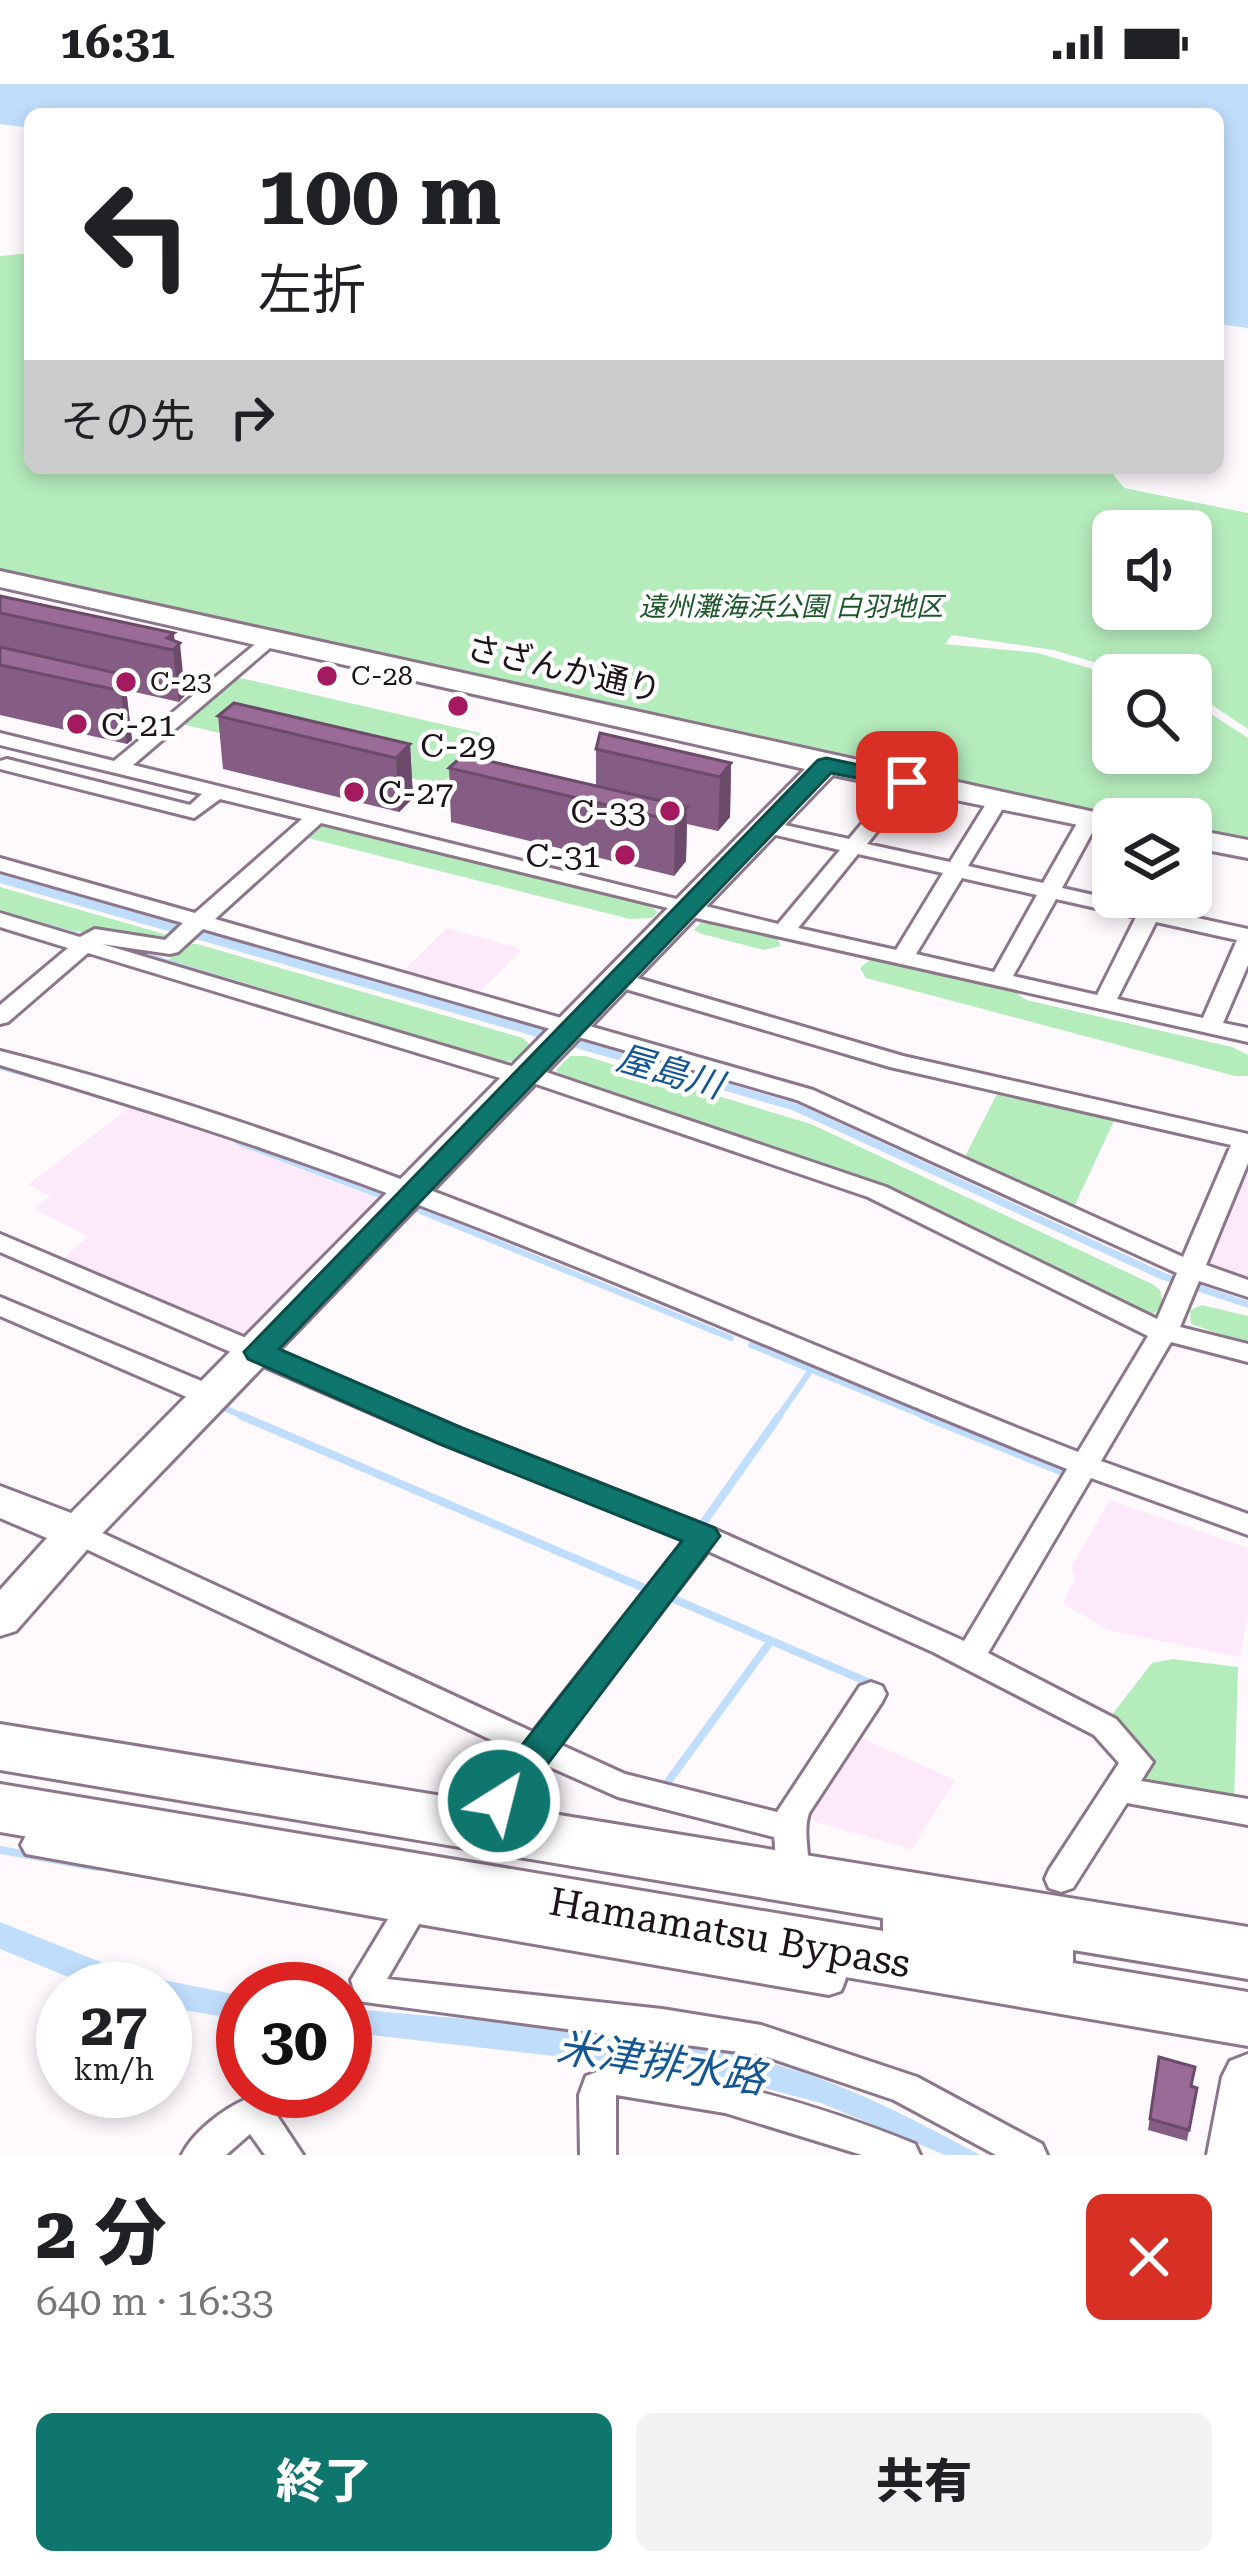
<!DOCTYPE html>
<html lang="ja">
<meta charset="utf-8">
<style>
:root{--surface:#fff;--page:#f2f2f2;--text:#202124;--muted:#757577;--accent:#0f766e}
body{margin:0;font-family:"Roboto Serif","Noto Sans JP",serif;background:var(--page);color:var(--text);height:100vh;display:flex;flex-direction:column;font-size:45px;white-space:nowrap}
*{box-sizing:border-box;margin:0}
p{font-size:39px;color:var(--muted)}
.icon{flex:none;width:66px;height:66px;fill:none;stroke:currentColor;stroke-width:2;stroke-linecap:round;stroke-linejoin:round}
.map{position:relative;height:2071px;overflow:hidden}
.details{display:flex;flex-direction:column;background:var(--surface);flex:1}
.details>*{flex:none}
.banner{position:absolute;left:24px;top:24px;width:1200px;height:366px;border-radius:18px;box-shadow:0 6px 18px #0003;background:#fff;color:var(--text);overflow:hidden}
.buttons{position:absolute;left:1092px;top:426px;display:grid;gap:24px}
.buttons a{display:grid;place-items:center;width:120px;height:120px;border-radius:18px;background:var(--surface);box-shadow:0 6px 18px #0003;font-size:60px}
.speed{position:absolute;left:36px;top:1878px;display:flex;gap:24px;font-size:60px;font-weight:700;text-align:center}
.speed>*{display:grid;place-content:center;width:156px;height:156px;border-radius:50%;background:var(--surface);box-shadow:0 6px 18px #0003;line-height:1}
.speed small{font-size:30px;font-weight:400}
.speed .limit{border:18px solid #d22;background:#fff;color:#111}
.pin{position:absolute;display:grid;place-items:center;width:102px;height:102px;color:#fff;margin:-51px;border-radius:24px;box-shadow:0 6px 18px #0006}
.me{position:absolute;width:132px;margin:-66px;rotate:36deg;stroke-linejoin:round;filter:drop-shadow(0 0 9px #0008)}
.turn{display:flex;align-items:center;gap:42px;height:252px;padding:0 36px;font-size:54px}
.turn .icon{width:156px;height:156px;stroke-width:2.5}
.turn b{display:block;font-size:84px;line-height:102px}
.then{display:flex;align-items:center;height:114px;padding:0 36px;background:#0003;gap:24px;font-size:45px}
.round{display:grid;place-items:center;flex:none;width:126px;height:126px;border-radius:18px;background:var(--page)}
.head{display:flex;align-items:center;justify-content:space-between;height:204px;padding:0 36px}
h1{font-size:72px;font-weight:800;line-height:90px}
.button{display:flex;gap:24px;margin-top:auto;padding:24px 36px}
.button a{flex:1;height:138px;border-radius:18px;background:var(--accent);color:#fff;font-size:48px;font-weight:800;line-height:138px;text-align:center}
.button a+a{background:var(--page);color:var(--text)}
.status{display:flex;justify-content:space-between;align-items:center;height:84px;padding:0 60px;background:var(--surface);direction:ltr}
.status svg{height:33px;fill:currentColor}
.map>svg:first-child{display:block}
.built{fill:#fce9fa}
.green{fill:#b5ecbc;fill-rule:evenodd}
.water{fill:#c0ddfc}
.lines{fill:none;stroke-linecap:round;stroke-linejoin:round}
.stream-far1{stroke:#c0ddfc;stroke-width:6}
.stream{stroke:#c0ddfc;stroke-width:8}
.street-casing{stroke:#8c768a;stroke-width:6}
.secondary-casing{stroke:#8c768a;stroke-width:6}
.highway-casing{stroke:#8c768a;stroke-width:6}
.street{fill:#fff;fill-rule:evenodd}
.secondary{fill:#fff;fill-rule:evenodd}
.highway{fill:#fff;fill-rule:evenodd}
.wall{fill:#855c83}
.shaded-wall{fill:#6c4b6a}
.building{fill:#9b6b98;stroke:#6c4b6a;stroke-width:3}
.route{fill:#0f766e;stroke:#0a4d48;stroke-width:3}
.poi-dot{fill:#a5195e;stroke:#fff;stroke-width:4.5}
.labels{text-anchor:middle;stroke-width:9;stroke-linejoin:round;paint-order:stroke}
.far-park-label{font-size:27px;font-style:italic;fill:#1c5629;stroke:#fff}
.far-poi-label{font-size:27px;fill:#1c131b;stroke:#fff;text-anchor:start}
.street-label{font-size:33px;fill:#1c131b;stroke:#fff}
.poi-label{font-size:33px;fill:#1c131b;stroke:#fff;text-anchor:start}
.water-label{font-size:36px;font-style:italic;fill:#155794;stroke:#fff}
.near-street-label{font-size:39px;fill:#1c131b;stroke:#fff}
.near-water-label{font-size:42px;font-style:italic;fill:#155794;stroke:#fff}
</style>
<div class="status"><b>16:31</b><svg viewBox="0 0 49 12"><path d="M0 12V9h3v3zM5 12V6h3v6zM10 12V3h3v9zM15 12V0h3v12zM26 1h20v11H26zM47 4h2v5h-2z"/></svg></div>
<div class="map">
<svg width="1248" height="2071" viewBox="0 0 1248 2071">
<rect width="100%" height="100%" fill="#fef9fd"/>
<path class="built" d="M447,844l75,21 -47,48 -76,-21z
M131,1022l44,15 213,82 -142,137 -188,-77 30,-27 -54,-27 17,-13 -23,-11z
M1248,1066v134l-47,-14z
M1110,1416l138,48v69l-8,40 -132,-27 -45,-27 12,-24 -4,-12z
M852,1650l103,46 -43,69 -97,-27 -10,-19z"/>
<path class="green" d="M30,169v215h1072l8,2 14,18 124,25v216l-57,-38v-16h-56l-81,-25 -102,-15 -7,9 93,9 75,22v78h78v-52l57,37v104l-57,-11v-12h-59l-301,-60 -831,-186v-317zM1113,447h78v78h-78z
M232,592l266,61 -58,48 -263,-62z
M325,740l320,78 13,10 -6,6 -22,1 -322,-81z
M0,803l171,49 -4,6 -94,-11 -73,-19z
M702,837l73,14 6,11 -17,4 -62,-16 -8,-4z
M182,860h15l326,94 9,9 -15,14h-17l-331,-101z
M872,874l137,29 17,13 206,47 16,8v21h-13l-369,-98 -6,-10z
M570,972h15l226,68 341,160 8,6 3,12 -8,11 -17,-1 -224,-109 -352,-125 -6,-8z
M998,1008l116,29 -42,90 -109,-51z
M1202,1221l46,11v28l-57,-20 -1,-14z
M1173,1575l65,8 -4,135 -86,-14 -41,-67 45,-58z"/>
<path class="water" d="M0,0h1248v244l-30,-4v-210h-1188v14l-30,-4z
M0,787l798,233 367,169 83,28v7l-88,-29 -368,-169 -792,-227z
M0,1838l128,51 115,23v24l-78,-13v-18h-67l-98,-40z
M345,1924c135,14 297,20 426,55 74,20 142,56 209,92h-35l-124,-52 -110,-29 -366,-42z"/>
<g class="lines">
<path class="stream-far1" d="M1059,803l81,18
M45,842l31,9
M114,861l119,38
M0,983l61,16
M238,1058l146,55
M418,1126l313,128
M751,1261l180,74
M222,1323l27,12
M777,1335l34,-49"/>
<path class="stream" d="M242,1332l409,175
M924,1332l141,57
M701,1442l78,-110
M669,1513l201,86
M667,1699l104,-142
M0,1766l97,17
M273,2029l-7,-9 10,-13"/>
<defs>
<path id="street" d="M270,548l9,6 -2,4 -144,123 645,159 62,-74 -81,-19 -3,-4 3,-4 7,-2 83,18 51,-61 7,-2 10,6 -50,62 83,18 41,-66 7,-2 10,6 -40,66 75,17 37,-65 10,-6 10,6 -38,70 80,18 4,-9h22l-7,13 87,19v36l-25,58 25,5v14l-561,-126 -11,-6 -355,-87 -106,96 598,171 370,167 48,-112 -341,-78 -278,-82 -3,-5 11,-7 283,83 345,78v29l-42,102 42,15v17l-49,-16 -19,46 68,17v18l-77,-20 -70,119 147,53v21l-157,-57 -103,175 128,66 37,43 -12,19 107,18v26l-121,-22 -54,85 -12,4 -12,-4 -4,-9 4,-9 70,-107 -25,-28 -161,-83 -225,-101 -149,193 66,30 152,38 83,-126 11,-4 11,4 4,8 -4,8 -73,111c-8,25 6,48 -6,73l-12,4 -12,-4c-7,-14 -2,-32 -5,-49l-156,-40 -75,-33 -28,36 -13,37 -11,4 -11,-4 -5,-9 15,-42 27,-34 -450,-212 -4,-7 4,-7 10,-3 10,3 446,206 152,-192 -244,-97 -441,-191v-18l461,195 253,100 250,112 103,-172c-254,-101 -504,-215 -763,-306 -100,-36 -202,-67 -304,-98v-14c368,93 725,263 1078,401l70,-116 -280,-139 -335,-114h-16l-429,-130 -80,69 -8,2v-19l68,-57 -68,-21v-14l80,24 15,-8 70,11 18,-17 -183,-52v-13l195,55 107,-94 -82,-20 -26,19 -194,-49v-8l7,-2 183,46 12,-11 -202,-49v-12l114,28zM858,770l85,19 -47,77 -98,-22zM962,794l75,17 -43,77 -78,-18zM1056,815l80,18 -39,78 -84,-19zM1156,838l81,18 -34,78 -86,-19zM203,845l594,171 380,173 -20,46 -271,-132 -349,-118h-16l-419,-125 68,10 8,-2z
M0,1213l223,93 4,7 -4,7h-20l-203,-88z
M51,1720l11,4 5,9 -9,19 757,128 7,-25 12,-4 12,4c7,16 2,37 -5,52l-12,4 -410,-71 -32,55 275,30 99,16 156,52 125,67 5,11h-51l-102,-55 -133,-45 -404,-54 -6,-21 37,-61 -362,-65 -5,-9 19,-37z
M615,1981c104,12 202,39 300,79l5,11h-58l-137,-42 -109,-18v60h-36l-1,-60 7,-19z
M247,2015l25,9 31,47h-38l-15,-21 -24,21h-44c10,-22 42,-47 65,-56z"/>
<path id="secondary" d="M0,487l1126,248h-13v13l-280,-57 -741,769 -76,87 -16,5v-46l47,-52 -47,-20v-32l71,27 734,-744 -805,-182z
M1191,745l57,11v18l-57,-11z
M1248,1970v101h-41l15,-78 8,-16z"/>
<path id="highway" d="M0,1640l1248,203v52l-175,-29v13l175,29v54l-1248,-214v-48l883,147v-13l-883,-148z"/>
</defs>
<use href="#street" class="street-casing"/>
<use href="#secondary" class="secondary-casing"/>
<use href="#highway" class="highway-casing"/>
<use href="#street" class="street"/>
<use href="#secondary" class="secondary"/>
<use href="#highway" class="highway"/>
</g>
<path class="wall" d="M0,512l174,45 11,54 -6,7 -53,-12 6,50 -5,4 -127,-29z
M218,632l192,28 3,54 -14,14 -176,-43z
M596,665l135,14 -1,54 -12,14 -31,-7 -1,37 -12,15 -223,-54 -2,-54 147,18z
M1159,1973l32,29 6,2 -10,53 -39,-11z"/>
<path class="shaded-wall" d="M174,549l1,15 5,-5 5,52 -6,7 -6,-52 -6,-12z
M121,590l2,16 3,-2 6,52 -5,4 -6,-53 -7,-10z
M410,660l3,54 -14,14 -3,-54z
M731,679l-1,54 -12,14 2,-54z
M687,723l-1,54 -12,15 1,-55z"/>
<path class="building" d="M0,512l174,37 -7,5 13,5 -7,7 -173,-37z
M0,563l121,27 -7,7 12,7 -5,3 -121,-26z
M234,619l176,41 -14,14 -178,-42z
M600,649l131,30 -11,14 -124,-28z
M463,671l224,52 -12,14 -226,-53z
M1159,1973l36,10 -4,19 6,2 -8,42 -39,-11z"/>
<path class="route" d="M826,674l81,17 12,7 -12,6 -76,-15 -552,576 183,79 253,100 5,8 -208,275 -13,4 -13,-4 -5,-10 5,-10 196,-250 -242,-97 -192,-85 -4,-7 574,-592z"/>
<g class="poi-dot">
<circle cx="327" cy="592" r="12"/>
<circle cx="126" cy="598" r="12"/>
<circle cx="458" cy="622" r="12"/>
<circle cx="77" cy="640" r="12"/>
<circle cx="354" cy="708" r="12"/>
<circle cx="670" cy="727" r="12"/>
<circle cx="625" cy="771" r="12"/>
</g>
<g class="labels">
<g class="far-park-label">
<text x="791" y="532">遠州灘海浜公園 白羽地区</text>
</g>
<g class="far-poi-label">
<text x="351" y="601">C-28</text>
<text x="150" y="607">C-23</text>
</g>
<g class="street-label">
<text transform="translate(564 584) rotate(13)" y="12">さざんか通り</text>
</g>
<g class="poi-label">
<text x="101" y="652">C-21</text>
<text x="458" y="673" text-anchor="middle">C-29</text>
<text x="378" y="720">C-27</text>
<text x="646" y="739" text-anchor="end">C-33</text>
<text x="601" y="783" text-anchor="end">C-31</text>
</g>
<g class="water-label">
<text transform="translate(670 987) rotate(16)" y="13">屋島川</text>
</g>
<g class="near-street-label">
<text transform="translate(730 1848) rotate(10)" y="14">Hamamatsu Bypass</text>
</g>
<g class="near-water-label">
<text transform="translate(661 1978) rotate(9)" y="15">米津排水路</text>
</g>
</g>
</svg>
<div class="buttons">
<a><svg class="icon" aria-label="sound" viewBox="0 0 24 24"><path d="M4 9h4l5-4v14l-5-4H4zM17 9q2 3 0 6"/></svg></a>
<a><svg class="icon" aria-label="search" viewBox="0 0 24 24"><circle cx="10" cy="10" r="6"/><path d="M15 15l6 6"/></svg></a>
<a><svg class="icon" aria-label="layers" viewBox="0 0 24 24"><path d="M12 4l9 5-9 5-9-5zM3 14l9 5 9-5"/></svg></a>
</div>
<div class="speed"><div>27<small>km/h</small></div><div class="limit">30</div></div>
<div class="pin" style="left:907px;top:698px;background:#d93025"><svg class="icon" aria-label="arrive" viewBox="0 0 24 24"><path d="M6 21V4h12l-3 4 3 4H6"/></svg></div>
<svg class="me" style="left:499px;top:1717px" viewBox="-20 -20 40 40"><circle r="17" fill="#0f766e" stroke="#fff" stroke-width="3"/><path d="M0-11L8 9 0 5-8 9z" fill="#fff"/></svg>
<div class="banner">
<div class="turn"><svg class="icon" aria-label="left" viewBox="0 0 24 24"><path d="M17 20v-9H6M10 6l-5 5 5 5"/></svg><div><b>100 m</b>左折</div></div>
<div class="then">その先<svg class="icon" aria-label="right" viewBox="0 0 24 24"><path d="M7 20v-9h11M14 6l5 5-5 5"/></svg></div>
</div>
</div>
<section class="details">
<div class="head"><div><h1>2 分</h1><p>640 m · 16:33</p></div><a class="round" style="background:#d93025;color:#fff"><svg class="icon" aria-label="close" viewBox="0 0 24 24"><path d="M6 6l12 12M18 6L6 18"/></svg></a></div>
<div class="button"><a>終了</a><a>共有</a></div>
</section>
